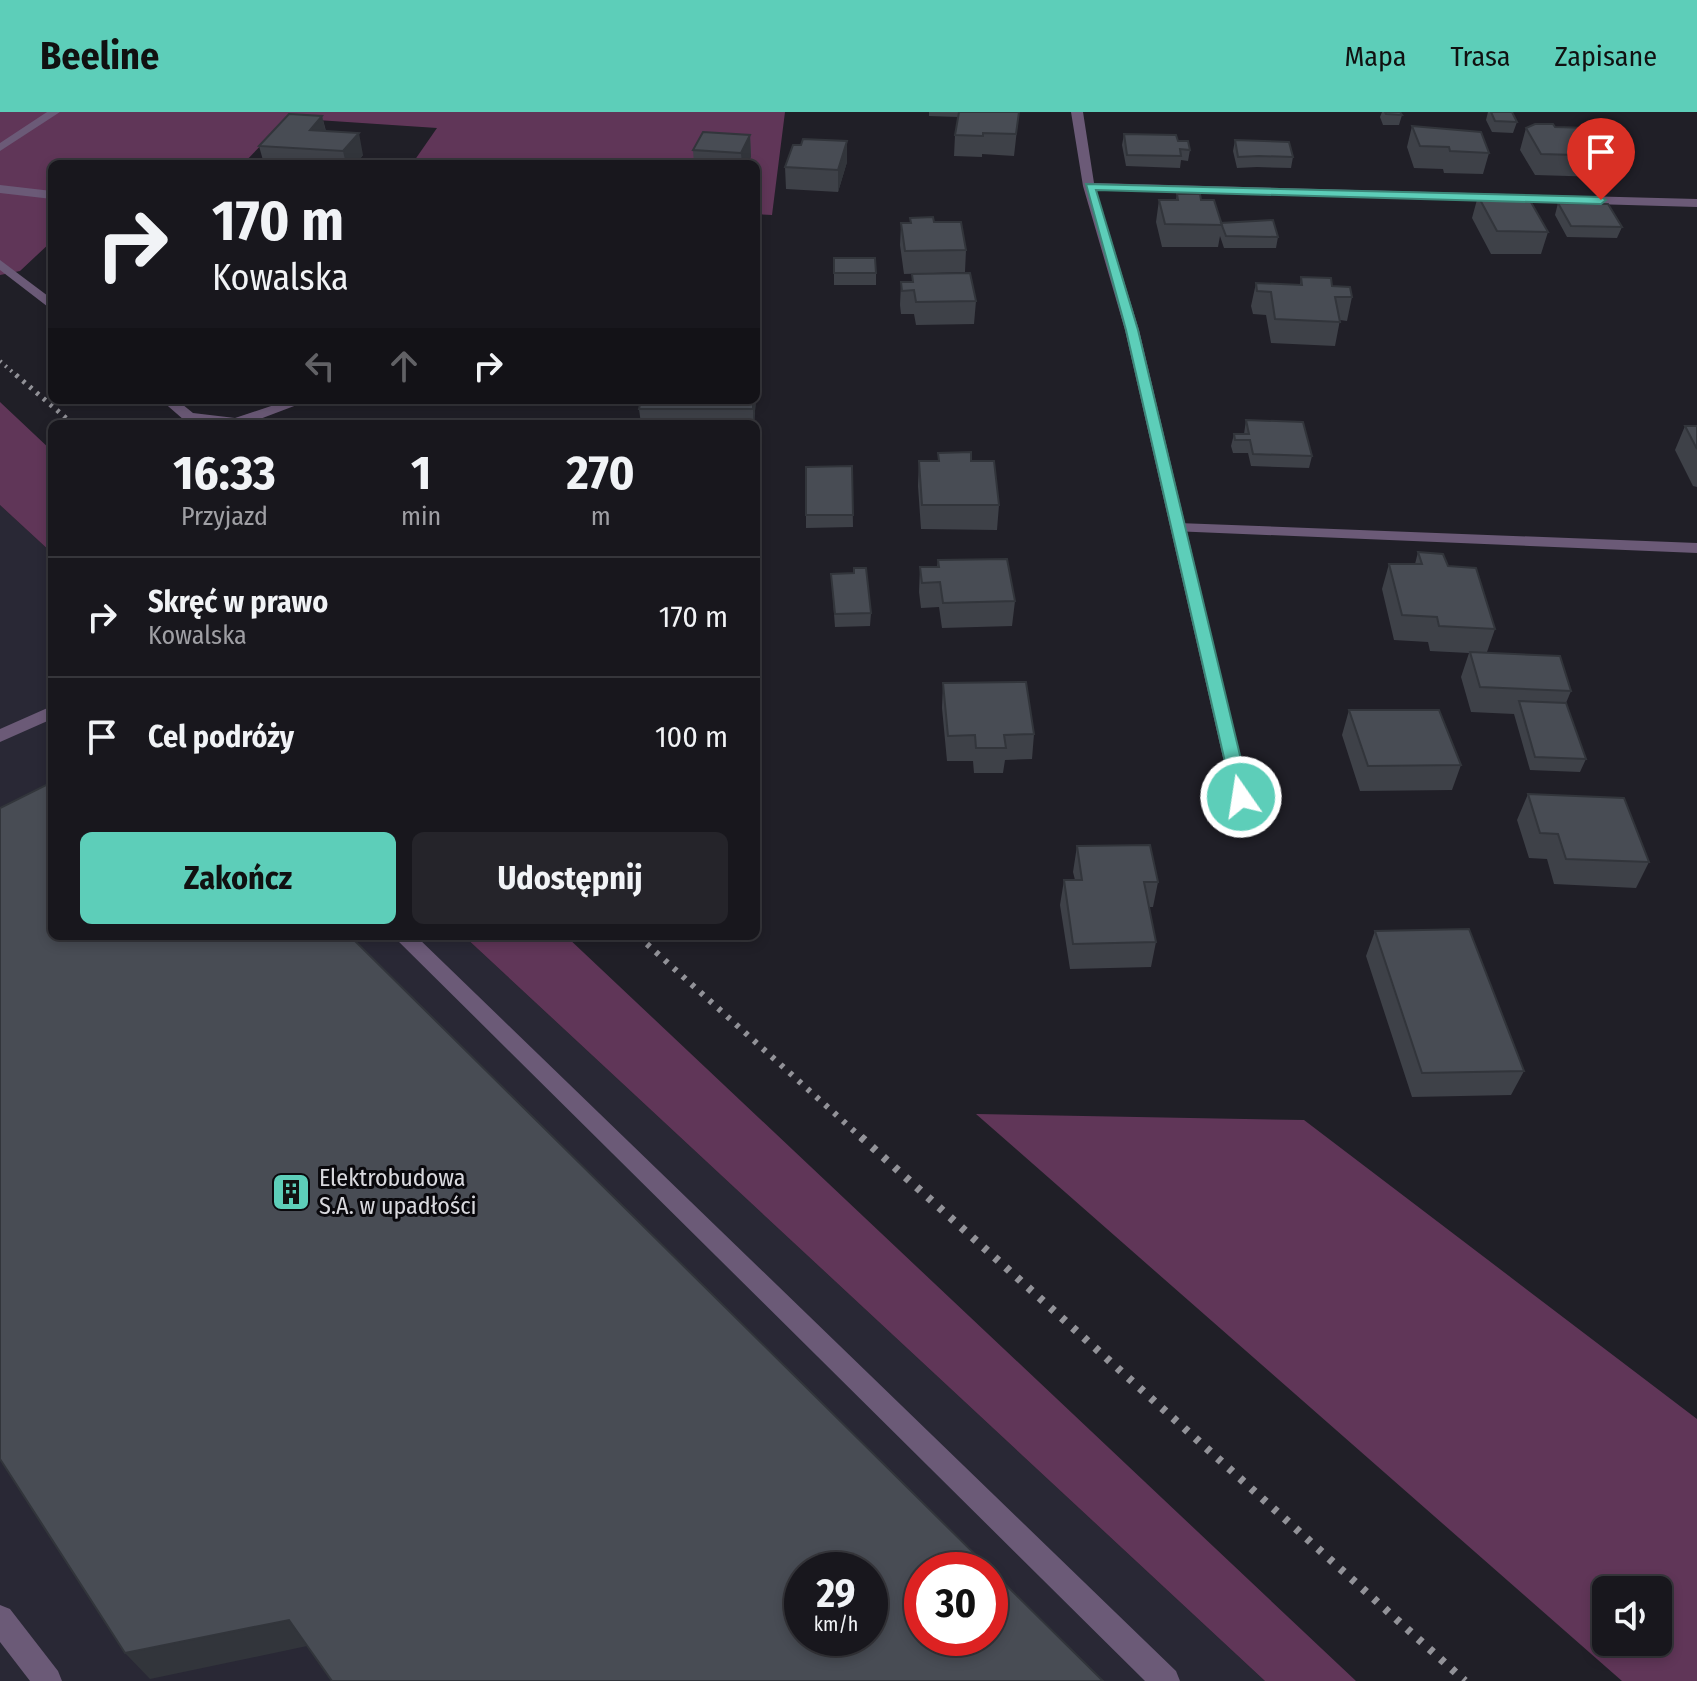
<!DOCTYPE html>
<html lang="pl">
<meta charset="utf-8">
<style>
:root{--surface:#18171d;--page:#25242a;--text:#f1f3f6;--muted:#9f9fa4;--line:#36363b;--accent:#5dceb9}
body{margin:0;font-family:"Fira Sans Condensed",sans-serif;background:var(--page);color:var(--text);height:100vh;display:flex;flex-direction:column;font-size:30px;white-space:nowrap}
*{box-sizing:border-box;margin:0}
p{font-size:26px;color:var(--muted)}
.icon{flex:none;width:44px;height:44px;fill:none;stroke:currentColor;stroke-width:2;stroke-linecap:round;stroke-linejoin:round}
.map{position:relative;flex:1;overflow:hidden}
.panel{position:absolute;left:48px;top:308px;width:712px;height:520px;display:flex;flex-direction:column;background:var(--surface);border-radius:12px;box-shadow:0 4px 12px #0003,0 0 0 2px var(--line)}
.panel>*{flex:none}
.banner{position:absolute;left:48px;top:48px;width:712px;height:244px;border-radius:12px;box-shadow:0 4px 12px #0003,0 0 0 2px var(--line);background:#18171d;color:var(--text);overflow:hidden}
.tools{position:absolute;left:1592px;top:1464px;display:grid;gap:16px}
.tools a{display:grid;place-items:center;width:80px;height:80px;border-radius:12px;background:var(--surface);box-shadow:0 4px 12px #0003,0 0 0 2px var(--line);font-size:40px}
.speed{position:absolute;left:784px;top:1440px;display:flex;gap:16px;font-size:40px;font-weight:700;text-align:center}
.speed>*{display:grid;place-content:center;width:104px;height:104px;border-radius:50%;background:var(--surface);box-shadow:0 4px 12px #0003,0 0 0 2px var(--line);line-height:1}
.speed small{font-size:20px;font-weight:400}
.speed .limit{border:12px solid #d22;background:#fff;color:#111}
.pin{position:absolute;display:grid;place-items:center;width:68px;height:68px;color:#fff;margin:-82px -34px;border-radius:50% 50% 50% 0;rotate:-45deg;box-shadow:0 0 8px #0007}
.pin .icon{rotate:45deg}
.me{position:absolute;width:88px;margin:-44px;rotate:347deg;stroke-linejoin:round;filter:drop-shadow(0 0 6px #0008)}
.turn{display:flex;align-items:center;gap:28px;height:168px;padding:0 32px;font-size:36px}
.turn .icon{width:104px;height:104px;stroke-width:2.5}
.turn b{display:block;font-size:56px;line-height:68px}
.lanes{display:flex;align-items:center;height:76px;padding:0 32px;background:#0003;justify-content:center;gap:40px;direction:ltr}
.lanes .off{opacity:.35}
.eta{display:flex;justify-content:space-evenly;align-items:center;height:136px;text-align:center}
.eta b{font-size:48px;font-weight:700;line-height:56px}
.cta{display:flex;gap:16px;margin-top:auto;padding:16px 32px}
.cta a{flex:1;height:92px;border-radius:12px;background:var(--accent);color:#111;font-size:32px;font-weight:700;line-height:92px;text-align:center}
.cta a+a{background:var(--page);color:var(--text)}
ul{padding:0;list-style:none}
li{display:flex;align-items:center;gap:24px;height:120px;padding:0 32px;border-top:2px solid var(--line)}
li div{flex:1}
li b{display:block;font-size:30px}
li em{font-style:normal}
header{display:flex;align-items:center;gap:48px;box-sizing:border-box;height:112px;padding:0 40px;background:var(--accent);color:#111}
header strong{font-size:38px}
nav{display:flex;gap:44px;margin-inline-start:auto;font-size:28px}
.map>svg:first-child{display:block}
.built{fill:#292835;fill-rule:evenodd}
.green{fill:#603658;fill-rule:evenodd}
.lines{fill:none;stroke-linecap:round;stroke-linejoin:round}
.lane{fill:#6b5a77;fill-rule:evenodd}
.street{fill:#6b5a77;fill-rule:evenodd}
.rail-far3{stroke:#929298;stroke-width:4;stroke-dasharray:2 5;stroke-linecap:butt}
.rail-far2{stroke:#929298;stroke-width:5;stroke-dasharray:3 6;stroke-linecap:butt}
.rail-far1{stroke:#929298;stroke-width:6;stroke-dasharray:4 8;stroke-linecap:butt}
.rail{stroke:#929298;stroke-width:8;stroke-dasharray:5 10;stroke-linecap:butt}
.wall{fill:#3e4148}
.shaded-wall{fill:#32353b}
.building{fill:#484c54;stroke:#32353b;stroke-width:2;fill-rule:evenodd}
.route{fill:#5dceb9;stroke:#3c8678;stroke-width:2}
.labels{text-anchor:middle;stroke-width:6;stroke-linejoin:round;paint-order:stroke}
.poi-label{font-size:24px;fill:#d9d9de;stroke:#0a090d;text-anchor:start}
</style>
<header>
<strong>Beeline</strong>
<nav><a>Mapa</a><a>Trasa</a><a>Zapisane</a></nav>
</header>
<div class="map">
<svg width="1697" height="1569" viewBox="0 0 1697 1569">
<rect width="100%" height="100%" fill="#201f27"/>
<path class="built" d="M0,393l52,48v383h412l801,745h-1265zM802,1458h68v68h-68zM922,1458h68v68h-68z"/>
<path class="green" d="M0,0h785l-13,103 -16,-1v-50h-344l25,-36 -150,-10 -44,46h-191v77l-32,30 -20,4z
M0,290l52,49v102l-52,-48z
M464,824h102l790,745h-91z
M976,1002l328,6 393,299v262h-75zM1606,1478h52v52h-52z"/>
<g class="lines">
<path class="lane" d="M47,0h13l-60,39v-8z
M0,73l52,6v8l-52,-6z
M0,148l52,39v11l-52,-40z
M161,288h16l16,13 42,5 54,-18h21l-63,24 -63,-4z
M1178,411l519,20v10l-525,-22v-6z
M52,594v13l-52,23v-13z
M393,824h23l760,735 4,10h-35z
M0,1493l10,4 48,62 4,10h-32l-30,-39z"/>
<path class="street" d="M1071,0h12l11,71 603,16v8l-601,-17 43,140 111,467 -9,7 -9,-7 -107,-467 -42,-144z"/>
<path class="rail-far3" d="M0,249l18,16"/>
<path class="rail-far2" d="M16,263l57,49"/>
<path class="rail-far1" d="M638,824l225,203"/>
<path class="rail" d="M861,1025l604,544"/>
</g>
<path class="wall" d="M929,0h90l-5,44 -32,-2v3l-28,-1 1,-21 3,-18 -29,-1z
M1382,0h18l2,3 -3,10h-16l-3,-8z
M1488,0h24l5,10 -4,11 -21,-1 -6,-12z
M322,4l4,15 37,24 -7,9h-92l-5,-18z
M1412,14l77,27 -6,21 -39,-1 -1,-4 -29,-1 -7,-21z
M1526,16l84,28 -8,21 -67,-2 -15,-25z
M1124,22l54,7 12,9 -2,11 -7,-1 -1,8 -54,-2 -4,-21z
M750,23l1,22 -4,7h-53l-1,-14z
M1235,28l58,17 -2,11 -34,-1 -20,1 -4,-17z
M847,50l-9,30 -52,-3 -1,-22z
M1177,82l24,6 20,24 57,13 -2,11h-52l-4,-12 -2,11h-56l-6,-25 3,-22h17z
M1478,84l70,36 -7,22h-50l-19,-36z
M1558,91l64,24 -5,11 -50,-1 -12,-22z
M910,106l24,4 32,28 -1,22 -61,2 -4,-29 1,-22h9z
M834,146l42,15v12h-42z
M912,162l64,27 -2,23 -58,1 -2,-11h-13l-1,-9 1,-23h11z
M1301,165l31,9 20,11 -5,24 -7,-1 -5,26 -64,-3 -5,-28 -13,-1 -2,-8 5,-23 44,2z
M758,260l-4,52h-113l-2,-15z
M462,288h23l-1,2z
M1246,308l66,36 -3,12 -58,-2 -3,-13h-15l-2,-7 3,-12h10z
M1685,314h12v61l-4,-1 -18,-36z
M938,341l33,8 28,44 -2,25 -76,-1 -3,-43 1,-25h19z
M852,354l1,61 -47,1v-61z
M1418,440l30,14 47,63 -8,23 84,39 -5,12 20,56 -6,13 -50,-2 -16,-56 -43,-2 -10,-35 8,-24 -39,-2 -2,-9 -34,-2 -12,-51 7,-25h26z
M938,448l77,41 -3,25 -70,2 -3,-21 -18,1 -2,-16 1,-25h17z
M854,461l17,40 -1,13 -35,1 -4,-53z
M943,571l91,51 -2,25 -27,1 -2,13h-29l-1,-12h-26l-5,-53z
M1349,598l112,55 -9,25 -92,1 -18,-56z
M1528,682l121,68 -13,26 -82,-4 -7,-25 -18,-1 -12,-38z
M1077,734l81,36 -5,25h-4l7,35 -5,25 -81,2 -10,-64 4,-25h11l-2,-8z
M1375,819l149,140 -13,24 -99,2 -46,-141z"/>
<path class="shaded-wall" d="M322,4l5,22 -17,-8z
M359,21l4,22 -7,9h-10l-3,-13z
M750,23l1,22 -4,7h-5l-1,-11z
M847,29v21l-9,30v-22z
M757,236l1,24 -4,52h-1v-24h3z
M289,1508l18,26 -157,33 -25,-26z"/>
<path class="building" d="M959,0h60l-3,22 -33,-1v3l-28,-1z
M1385,0h15l2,3 -16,-1z
M1491,0h21l5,10 -22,-1z
M289,2l33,2 -12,14 49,3 -16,18 -84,-5z
M1535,12h18l2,3 35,1 20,28 -69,-2 -15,-26z
M1412,14l69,6 8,21 -39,-2 -1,-4 -29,-1z
M703,20l47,3 -9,18 -48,-3z
M1124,22l52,1 2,6h10l2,9 -10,-1 1,7 -54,-1z
M803,27l44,2 -9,29 -53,-3 8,-22h8z
M1235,28l54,2 4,15 -34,-1 -21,1z
M1177,82h23l1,6h13l8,25 -57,-1 -6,-24h19z
M1478,84l50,1 20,35 -51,-1z
M1558,91l50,1 14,23 -51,-1z
M933,105l1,5h27l5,28 -61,1 -4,-28h10l-1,-5z
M1273,108l5,17 -52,-1 -5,-13z
M834,146h41l1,15h-42z
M970,161l6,28 -60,1 -2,-12 -12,1 -1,-9h12l-1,-8z
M1301,165l30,1 1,8 18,1 2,10h-17l5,25 -65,-3 -4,-27 -14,-1 -1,-8 46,2z
M641,288h112v9h-114z
M1246,308l57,2 9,34 -59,-2 -3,-14h-15l-1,-6h15z
M1685,314h12v23z
M971,340v9h23l5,44h-77l-3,-44h20l-1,-8z
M852,354l1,49h-47v-48z
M1418,440l25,2 5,12 28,2 19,61 -56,-3 -2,-9 -35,-2 -13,-51h33z
M1007,447l8,42 -72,2 -3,-21 -18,1 -2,-16h19l-1,-7z
M854,456h12l5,45 -36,1 -4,-40 23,-1z
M1470,540l90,4 11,35 -91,-4z
M1026,570l8,52 -30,1 2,13h-30l-1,-13 -27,1 -5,-53z
M1519,589l47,2 20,56 -51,-2z
M1349,598h90l22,55 -93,1z
M52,670v154h298l753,745h-771l-43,-61 -164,33 -125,-194v-651zM802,1458h68v68h-68zM922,1458h68v68h-68z
M1528,682l96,4 25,64 -83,-3 -8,-25 -18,-1z
M1150,733l8,37h-14l12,60 -83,2 -9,-64h18l-5,-34z
M1469,817l55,142 -102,2 -47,-142z"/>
<path class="route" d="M1086,72l515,13 5,3 -5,4 -505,-14 42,140 112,467 -9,6 -8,-6 -107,-467z"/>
<defs>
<symbol id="building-square" viewBox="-11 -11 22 22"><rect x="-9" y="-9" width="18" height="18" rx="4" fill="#5dceb9" stroke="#0a090d"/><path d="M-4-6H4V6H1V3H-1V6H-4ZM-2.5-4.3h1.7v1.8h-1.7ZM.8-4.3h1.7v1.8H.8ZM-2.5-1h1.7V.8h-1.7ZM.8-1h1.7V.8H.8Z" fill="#111"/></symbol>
</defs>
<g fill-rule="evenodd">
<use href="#building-square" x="269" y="1058" width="44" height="44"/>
</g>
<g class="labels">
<g class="poi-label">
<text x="319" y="1074">Elektrobudowa<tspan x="319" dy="28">S.A. w upadłości</tspan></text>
</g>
</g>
</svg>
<div class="tools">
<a><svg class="icon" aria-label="sound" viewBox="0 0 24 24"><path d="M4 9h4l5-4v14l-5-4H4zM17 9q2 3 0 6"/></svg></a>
</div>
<div class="speed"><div>29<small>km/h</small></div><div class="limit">30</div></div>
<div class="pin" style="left:1601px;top:88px;background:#d93025"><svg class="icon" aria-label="arrive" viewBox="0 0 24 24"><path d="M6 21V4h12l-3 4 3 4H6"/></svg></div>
<svg class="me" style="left:1241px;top:685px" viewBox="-20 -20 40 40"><circle r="17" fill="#5dceb9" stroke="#fff" stroke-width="3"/><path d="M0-11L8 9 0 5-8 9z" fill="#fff"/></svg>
<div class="banner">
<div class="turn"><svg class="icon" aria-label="right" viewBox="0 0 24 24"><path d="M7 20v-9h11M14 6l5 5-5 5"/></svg><div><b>170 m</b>Kowalska</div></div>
<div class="lanes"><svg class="icon off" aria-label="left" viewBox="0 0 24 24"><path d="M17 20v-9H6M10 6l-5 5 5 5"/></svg><svg class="icon off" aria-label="ahead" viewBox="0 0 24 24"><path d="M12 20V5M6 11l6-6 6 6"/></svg><svg class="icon" aria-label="right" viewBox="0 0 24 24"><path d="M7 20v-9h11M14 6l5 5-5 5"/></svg></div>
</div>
<section class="panel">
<div class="eta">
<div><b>16:33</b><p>Przyjazd</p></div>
<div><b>1</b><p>min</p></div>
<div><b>270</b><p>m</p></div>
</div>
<ul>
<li><svg class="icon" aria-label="right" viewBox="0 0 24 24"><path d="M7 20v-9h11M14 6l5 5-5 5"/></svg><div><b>Skręć w prawo</b><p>Kowalska</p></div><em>170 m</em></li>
<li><svg class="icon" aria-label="arrive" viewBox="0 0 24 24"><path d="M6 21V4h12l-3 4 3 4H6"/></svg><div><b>Cel podróży</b></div><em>100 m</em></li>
</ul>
<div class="cta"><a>Zakończ</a><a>Udostępnij</a></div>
</section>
</div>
